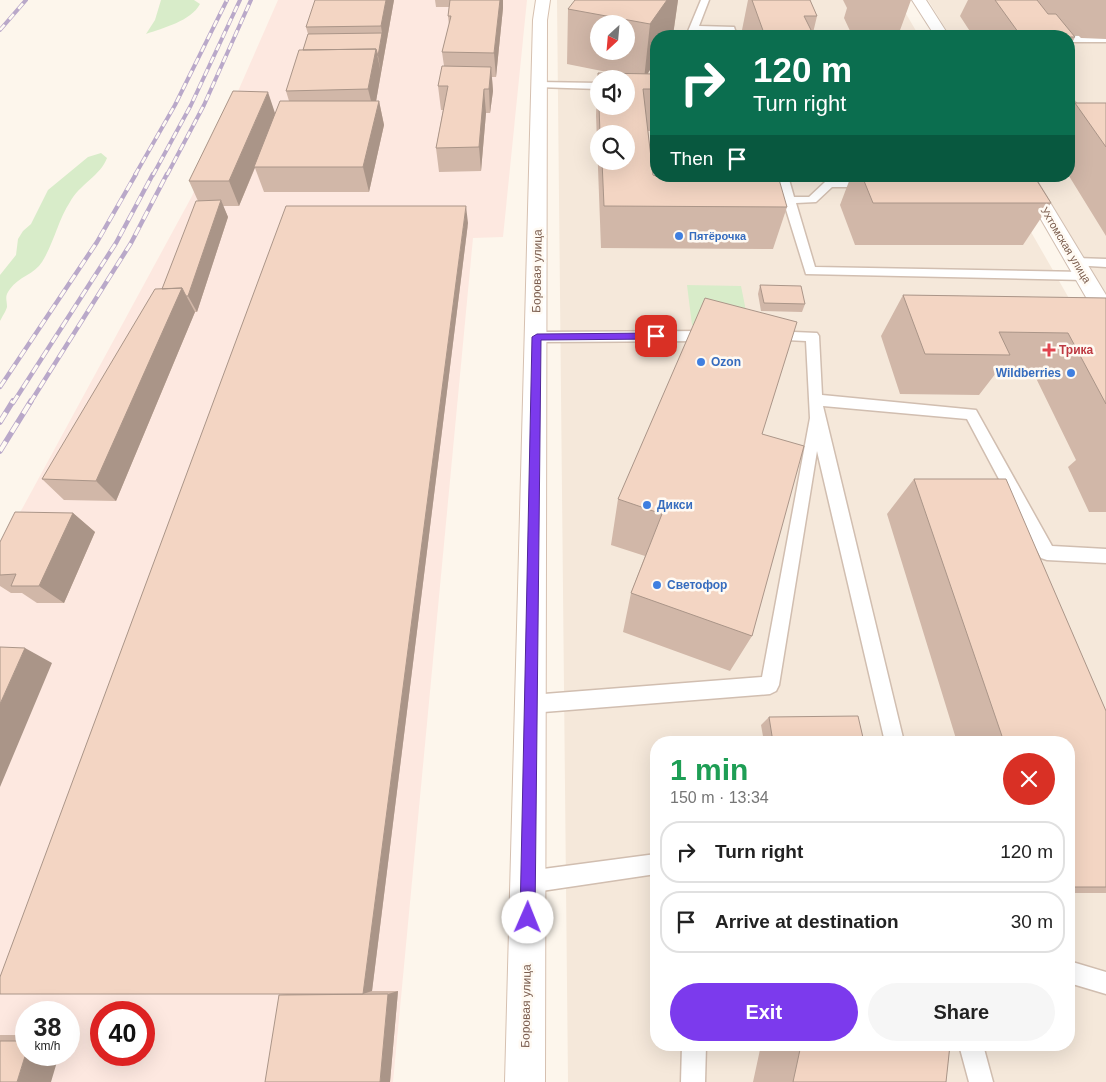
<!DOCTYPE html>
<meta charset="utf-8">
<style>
:root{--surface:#fff;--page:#f6f6f6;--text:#222;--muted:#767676;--line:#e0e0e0;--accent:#7c3aed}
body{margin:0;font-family:Arial,sans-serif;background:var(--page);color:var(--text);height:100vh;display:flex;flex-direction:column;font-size:19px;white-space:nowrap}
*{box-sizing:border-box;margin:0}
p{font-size:16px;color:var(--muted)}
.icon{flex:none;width:28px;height:28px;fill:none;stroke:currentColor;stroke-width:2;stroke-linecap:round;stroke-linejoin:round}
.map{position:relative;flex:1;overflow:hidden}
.details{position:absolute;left:650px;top:736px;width:425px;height:315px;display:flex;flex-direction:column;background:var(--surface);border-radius:20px;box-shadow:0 5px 20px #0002}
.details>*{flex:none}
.guide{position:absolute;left:650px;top:30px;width:425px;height:152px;border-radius:20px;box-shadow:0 5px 20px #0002;background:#0b6e4f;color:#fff;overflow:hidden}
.needle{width:32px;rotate:206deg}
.controls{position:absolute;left:590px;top:15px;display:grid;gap:10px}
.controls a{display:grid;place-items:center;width:45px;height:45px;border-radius:50%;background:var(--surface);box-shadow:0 5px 20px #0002;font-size:25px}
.speed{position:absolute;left:15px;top:1001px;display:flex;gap:10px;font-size:25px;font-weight:700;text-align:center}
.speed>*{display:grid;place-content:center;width:65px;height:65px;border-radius:50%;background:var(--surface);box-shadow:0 5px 20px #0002;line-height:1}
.speed small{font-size:12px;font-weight:400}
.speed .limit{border:8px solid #d22;background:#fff;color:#111}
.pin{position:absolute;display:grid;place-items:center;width:42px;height:42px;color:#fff;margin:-21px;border-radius:10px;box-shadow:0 2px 8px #0006}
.me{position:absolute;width:55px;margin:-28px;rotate:1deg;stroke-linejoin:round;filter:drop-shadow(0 0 4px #0008)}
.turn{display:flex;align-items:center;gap:18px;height:105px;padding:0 20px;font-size:22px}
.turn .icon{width:65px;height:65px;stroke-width:2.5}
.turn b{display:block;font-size:35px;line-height:42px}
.then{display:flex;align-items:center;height:48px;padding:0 20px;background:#0003;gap:10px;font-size:19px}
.round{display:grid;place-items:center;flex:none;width:52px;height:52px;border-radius:26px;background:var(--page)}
.head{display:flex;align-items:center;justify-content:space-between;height:85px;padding:0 20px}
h1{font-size:30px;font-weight:800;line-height:38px;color:#1e9e55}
.cta{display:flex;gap:10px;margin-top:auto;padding:10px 20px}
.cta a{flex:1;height:58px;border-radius:30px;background:var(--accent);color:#fff;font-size:20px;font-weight:800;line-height:58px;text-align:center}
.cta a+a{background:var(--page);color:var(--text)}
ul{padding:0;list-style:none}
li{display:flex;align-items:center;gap:15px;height:62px;margin:0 10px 8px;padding:0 10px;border:2px solid var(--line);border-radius:20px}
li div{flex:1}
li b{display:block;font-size:19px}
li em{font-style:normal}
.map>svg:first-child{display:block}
.residential{fill:#f5e8da;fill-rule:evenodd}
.commercial{fill:#fde8e0;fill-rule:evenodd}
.green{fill:#d8ecc9}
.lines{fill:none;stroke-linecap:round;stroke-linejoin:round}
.lane-casing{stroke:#d1beb0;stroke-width:3}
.street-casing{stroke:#d1beb0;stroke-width:2}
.secondary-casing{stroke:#d6c0b0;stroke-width:2}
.lane{fill:#fff;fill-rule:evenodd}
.street{fill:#fff;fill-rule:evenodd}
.secondary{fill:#fff;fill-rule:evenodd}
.rail-far2-casing{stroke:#b9a8c9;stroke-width:4}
.rail-far1-casing{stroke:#b9a8c9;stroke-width:4.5}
.rail-casing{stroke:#b9a8c9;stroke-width:5.5}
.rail-far2{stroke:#fffaf3;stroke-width:2.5;stroke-dasharray:7;stroke-linecap:butt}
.rail-far1{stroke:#fffaf3;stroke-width:3;stroke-dasharray:9;stroke-linecap:butt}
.rail{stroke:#fffaf3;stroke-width:4;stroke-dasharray:11;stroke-linecap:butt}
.wall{fill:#d1b7a8;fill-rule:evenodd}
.shaded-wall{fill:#aa9588}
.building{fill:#f3d5c3;stroke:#aa9588}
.route{fill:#7c3aed;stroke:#51269a}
.shop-dot{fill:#3f7fe0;stroke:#fffaf3;stroke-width:2}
.health-dot{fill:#e0444e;stroke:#fffaf3;stroke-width:2}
.labels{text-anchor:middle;stroke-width:5;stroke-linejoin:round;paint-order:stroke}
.far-shop-label{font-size:11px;font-weight:bold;fill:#366cbe;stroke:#fffaf3;text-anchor:start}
.far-street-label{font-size:11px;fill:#7a5c4d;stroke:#fffaf3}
.street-label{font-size:12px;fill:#7a5c4d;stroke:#fffaf3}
.health-label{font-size:12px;font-weight:bold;fill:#be3a42;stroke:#fffaf3;text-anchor:start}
.shop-label{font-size:12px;font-weight:bold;fill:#366cbe;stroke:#fffaf3;text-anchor:start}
</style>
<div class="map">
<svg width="1106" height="1082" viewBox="0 0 1106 1082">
<rect width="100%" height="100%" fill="#fdf6ec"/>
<path class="residential" d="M557,0h341l21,36h-263v140h343l107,187v719h-538zM599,24h27v27h-27zM599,79h27v27h-27zM599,134h27v27h-27zM656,742h413v303h-413z
M928,0h178v294l-71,-118h34v-140h-119z"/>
<path class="commercial" d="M278,0h249l-24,237 -30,1 -80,844h-393v-540l22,-33 170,-313zM26,1012h43v43h-43zM101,1012h43v43h-43z"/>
<path class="green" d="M161,0h33l6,4c-9,17 -37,24 -54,30l9,-14z
M101,153l6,5c-6,17 -28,27 -37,44 -12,18 -16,41 -28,60 -7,12 -24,15 -32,27 -6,8 -3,10 -3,18 -1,4 -5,10 -7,14v-46l16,-20 2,-16 5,-8 8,-7 17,-34 40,-33z
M687,285l54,1 8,40 -57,-1z"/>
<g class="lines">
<defs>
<path id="lane" d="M701,0h8l-10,26 35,1 3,9h-8l-2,-4 -30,-1 -3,5h-8z
M1069,36h37v6h-37z
M539,82l60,1v6l-63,-2v-4z
M1069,98l3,1 34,40v10l-4,-1 -33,-41z
M777,176h11l6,21h15l16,-15 4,-1h40l6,3 -6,3h-37l-16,15 -20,1 19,64 269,5 6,4 -6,4 -278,-6 -22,-71 -9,-1 -2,-2 2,-2 7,-1z
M1076,258l30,1v8l-34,-2 -2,-3z
M709,331l5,2 2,3 -2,3 -5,2 -172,1 -5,-2 -2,-3 2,-3 5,-2z
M771,331l46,2 2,3 3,59 154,15 76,136 54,3v14l-59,-3 -6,-2 -74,-139 -144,-13 81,336h-19l-68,-291 -38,234 -3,6 -6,3 -239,19 -7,-3 -2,-6 2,-6 7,-3 231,-18 48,-259 -4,-77 -40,-2 -2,-3 2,-3z
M656,854v20l-128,19 -7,-4 -4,-7 4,-7 7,-4z
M1069,961l37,11v22l-37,-11z
M682,1045h24l-1,37h-24z
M959,1045h24l10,37h-24z"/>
<path id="street" d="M912,0h14l23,36h-14z
M1016,176h18l72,119v25l-8,-2z"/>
<path id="secondary" d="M536,0h14l-3,20 -2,1062h-40l28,-1062z"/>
</defs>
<use href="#lane" class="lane-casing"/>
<use href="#street" class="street-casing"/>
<use href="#secondary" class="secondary-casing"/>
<use href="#lane" class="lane"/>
<use href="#street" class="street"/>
<use href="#secondary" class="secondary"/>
<defs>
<path id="rail-far2" d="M0,30l26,-30
M135,175l40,-70 52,-105
M153,175l38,-70 49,-105
M167,175l37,-70 47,-105"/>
<path id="rail-far1" d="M0,387l97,-145 39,-68
M13,403l103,-160 37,-69
M30,403l101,-160 36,-69"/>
<path id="rail" d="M0,422l13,-21
M0,451l31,-50"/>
</defs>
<use href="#rail-far2" class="rail-far2-casing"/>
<use href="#rail-far1" class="rail-far1-casing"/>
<use href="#rail" class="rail-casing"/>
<use href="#rail-far2" class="rail-far2"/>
<use href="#rail-far1" class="rail-far1"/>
<use href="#rail" class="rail"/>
</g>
<path class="wall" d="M394,0l-18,101h3l5,24 -15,67h-105l-9,-24 -16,38h-16l5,11 -31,95h-2l-79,189 -52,-1 -22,-21 120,-190 36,-88 -9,-20 86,-68 14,-12 -3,-10 17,-41 5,-16 -2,-7z
M435,0h68v8l-7,69h-4l1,14 -3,22h-4l-5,58 -42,1 -3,-24 7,-38h-2l-3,-24 6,-20 -2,-14 7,-27 -1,-9 1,-9h-13z
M678,0l-5,35 -1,1h-16l-8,38 8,11v9l-4,37h-4l5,44 134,32 -14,42 -172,-1 -5,-133 2,-42 19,1 -50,-10 1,-55zM599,24h27v27h-27zM599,79l27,27h-27zM599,134h27v27h-27z
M748,0h62l7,16 -4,17 1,3h-72l-1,-1z
M843,0h68l-12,33h-48l-7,-15 3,-10z
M968,0h138v39l-25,-1 -3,-3h-4l1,2 -6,12v-13h-96l-13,-20z
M1075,103h31v133l-37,-60v-63z
M851,176h183l17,27 -28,42h-168l-15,-40z
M468,223l-96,768h26l-8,91 -111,-87 8,-1z
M760,285l45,19 -3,8 -41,-1 -3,-17z
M903,295l203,3v214h-17l-21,-45 8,-7 -42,-86 -38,-1 -17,22 -79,-1 -19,-58z
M762,434l-10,202 -22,35 -107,-39 8,-39 14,-37 -34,-11 7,-46z
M914,479l192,232v182h-37v-151h-112l-70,-228z
M73,513l22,19 -31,71h-27l-15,-10h-11l-11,-7v-44z
M769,717l95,25h-100l-3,-17z
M0,1035h26v20l-26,27z
M761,1045h189l-4,37h-193z"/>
<path class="shaded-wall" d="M386,0h8l-13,73 -3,-17 4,-23 -1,-7z
M500,0h3v8l-7,69 -2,-24z
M659,0h19l-5,35 -1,1h-16v25l-12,18 6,-55z
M376,49l5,24 -7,40 -6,-24z
M491,67l2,24 -3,22 -1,-24z
M484,89l2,24 -5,58 -2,-24z
M268,92l8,24 -37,90 -10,-25z
M379,101l5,24 -15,67 -6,-25z
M221,200l7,17 -31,95 -9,-16z
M466,206l2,17 -96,768 -9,3z
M182,288l13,24 -79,189 -20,-20z
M73,513l22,19 -31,71 -25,-17z
M25,648l27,15 -52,124v-83z
M398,991l-8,91h-10l8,-88z
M26,1053v2h33l-8,27h-34z"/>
<path class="building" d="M315,0h71l-5,26 -75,1z
M450,0h50l-6,53 -52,-1 9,-36h-3z
M575,0h92l-17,24 -82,-15z
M752,0h58l7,16h-13l10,20h-49z
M995,0h42l11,14h8l19,23h-6v-1h-48z
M382,33l-4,23 -2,-7 -73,1 5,-16z
M376,49l-8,40 -82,2 13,-41z
M442,66l49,1 -2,22h-5l-5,58 -43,1 12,-62h-10z
M598,73l57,1 1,15h-13l10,86 3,1h122l9,31 -183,-1 -2,-45h24v-27h-26l-1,-28h27v-27h-27v16z
M233,91l35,1 -39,89h-40z
M280,101h99l-16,66h-109z
M1075,103h31v44z
M862,176h172l17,27h-178z
M221,200l-33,96h-2l-4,-8 -20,1 34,-88z
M286,206h180l-103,788h-363v-17z
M760,285l41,1 4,18 -41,-1z
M182,288l-86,193 -54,-2 113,-190z
M903,295l203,3v106l-38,-71 -69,-1 11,23 -85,-1z
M705,298l92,24 -35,112 42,12 -52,190 -121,-43 31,-79 -44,-15z
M914,479h92l100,232v176h-37v-145h-65z
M15,512l58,1 -34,73h-28l5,-12 -16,1v-33z
M0,647l25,1 -25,56z
M858,716l6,26h-91l-4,-25z
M388,994l-8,88h-115l14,-87z
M0,1041h26v12l-9,29h-17z
M801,1045h149l-4,37h-153z"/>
<path class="route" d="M656,333l5,3 -5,3 -115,1 -6,578 -2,5 -5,3 -6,-3 -2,-5 12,-581 5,-3z"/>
<g class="shop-dot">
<circle cx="679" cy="236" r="5"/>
<circle cx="701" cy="362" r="5"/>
<circle cx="1071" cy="373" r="5"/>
<circle cx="647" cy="505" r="5"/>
<circle cx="657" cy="585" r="5"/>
</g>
<path class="health-dot" d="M1046.5 342.5h5v5h5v5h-5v5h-5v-5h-5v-5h5z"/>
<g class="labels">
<g class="far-shop-label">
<text x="689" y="240">Пятёрочка</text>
</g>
<g class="far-street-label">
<text transform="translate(1066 245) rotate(59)" y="4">Ухтомская улица</text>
</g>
<g class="street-label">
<text transform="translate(537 271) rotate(-89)" y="4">Боровая улица</text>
<text transform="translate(526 1006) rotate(-89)" y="4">Боровая улица</text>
</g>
<g class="health-label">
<text x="1059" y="354">Трика</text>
</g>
<g class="shop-label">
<text x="711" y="366">Ozon</text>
<text x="1061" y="377" text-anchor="end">Wildberries</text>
<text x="657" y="509">Дикси</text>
<text x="667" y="589">Светофор</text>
</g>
</g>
</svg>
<div class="controls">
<a><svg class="needle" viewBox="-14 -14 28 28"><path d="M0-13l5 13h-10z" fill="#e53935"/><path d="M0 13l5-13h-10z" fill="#767676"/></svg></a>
<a><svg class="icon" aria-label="sound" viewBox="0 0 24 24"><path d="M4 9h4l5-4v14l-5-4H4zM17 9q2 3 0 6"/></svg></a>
<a><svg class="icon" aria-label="search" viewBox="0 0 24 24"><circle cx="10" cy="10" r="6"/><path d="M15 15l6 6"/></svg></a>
</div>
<div class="speed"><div>38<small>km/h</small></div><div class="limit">40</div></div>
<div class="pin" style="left:656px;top:336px;background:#d93025"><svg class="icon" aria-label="arrive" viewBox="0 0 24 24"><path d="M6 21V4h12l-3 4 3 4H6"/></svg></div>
<svg class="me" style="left:528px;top:918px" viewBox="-20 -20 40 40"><circle r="19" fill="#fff"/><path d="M0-13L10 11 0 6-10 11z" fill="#7c3aed"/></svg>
<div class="guide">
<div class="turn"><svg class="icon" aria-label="right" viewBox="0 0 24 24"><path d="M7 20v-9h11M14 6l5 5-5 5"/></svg><div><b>120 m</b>Turn right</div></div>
<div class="then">Then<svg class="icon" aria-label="arrive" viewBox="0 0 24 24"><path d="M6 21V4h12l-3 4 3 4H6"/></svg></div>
</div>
<section class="details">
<div class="head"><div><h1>1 min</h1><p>150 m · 13:34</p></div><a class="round" style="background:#d93025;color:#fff"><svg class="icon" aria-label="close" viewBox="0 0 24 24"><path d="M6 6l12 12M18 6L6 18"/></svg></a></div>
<ul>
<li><svg class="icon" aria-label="right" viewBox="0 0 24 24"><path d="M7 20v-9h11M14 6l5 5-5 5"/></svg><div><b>Turn right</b></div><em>120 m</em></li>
<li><svg class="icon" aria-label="arrive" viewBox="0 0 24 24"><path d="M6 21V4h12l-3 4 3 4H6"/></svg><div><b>Arrive at destination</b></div><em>30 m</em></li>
</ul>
<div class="cta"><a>Exit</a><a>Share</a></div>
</section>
</div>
